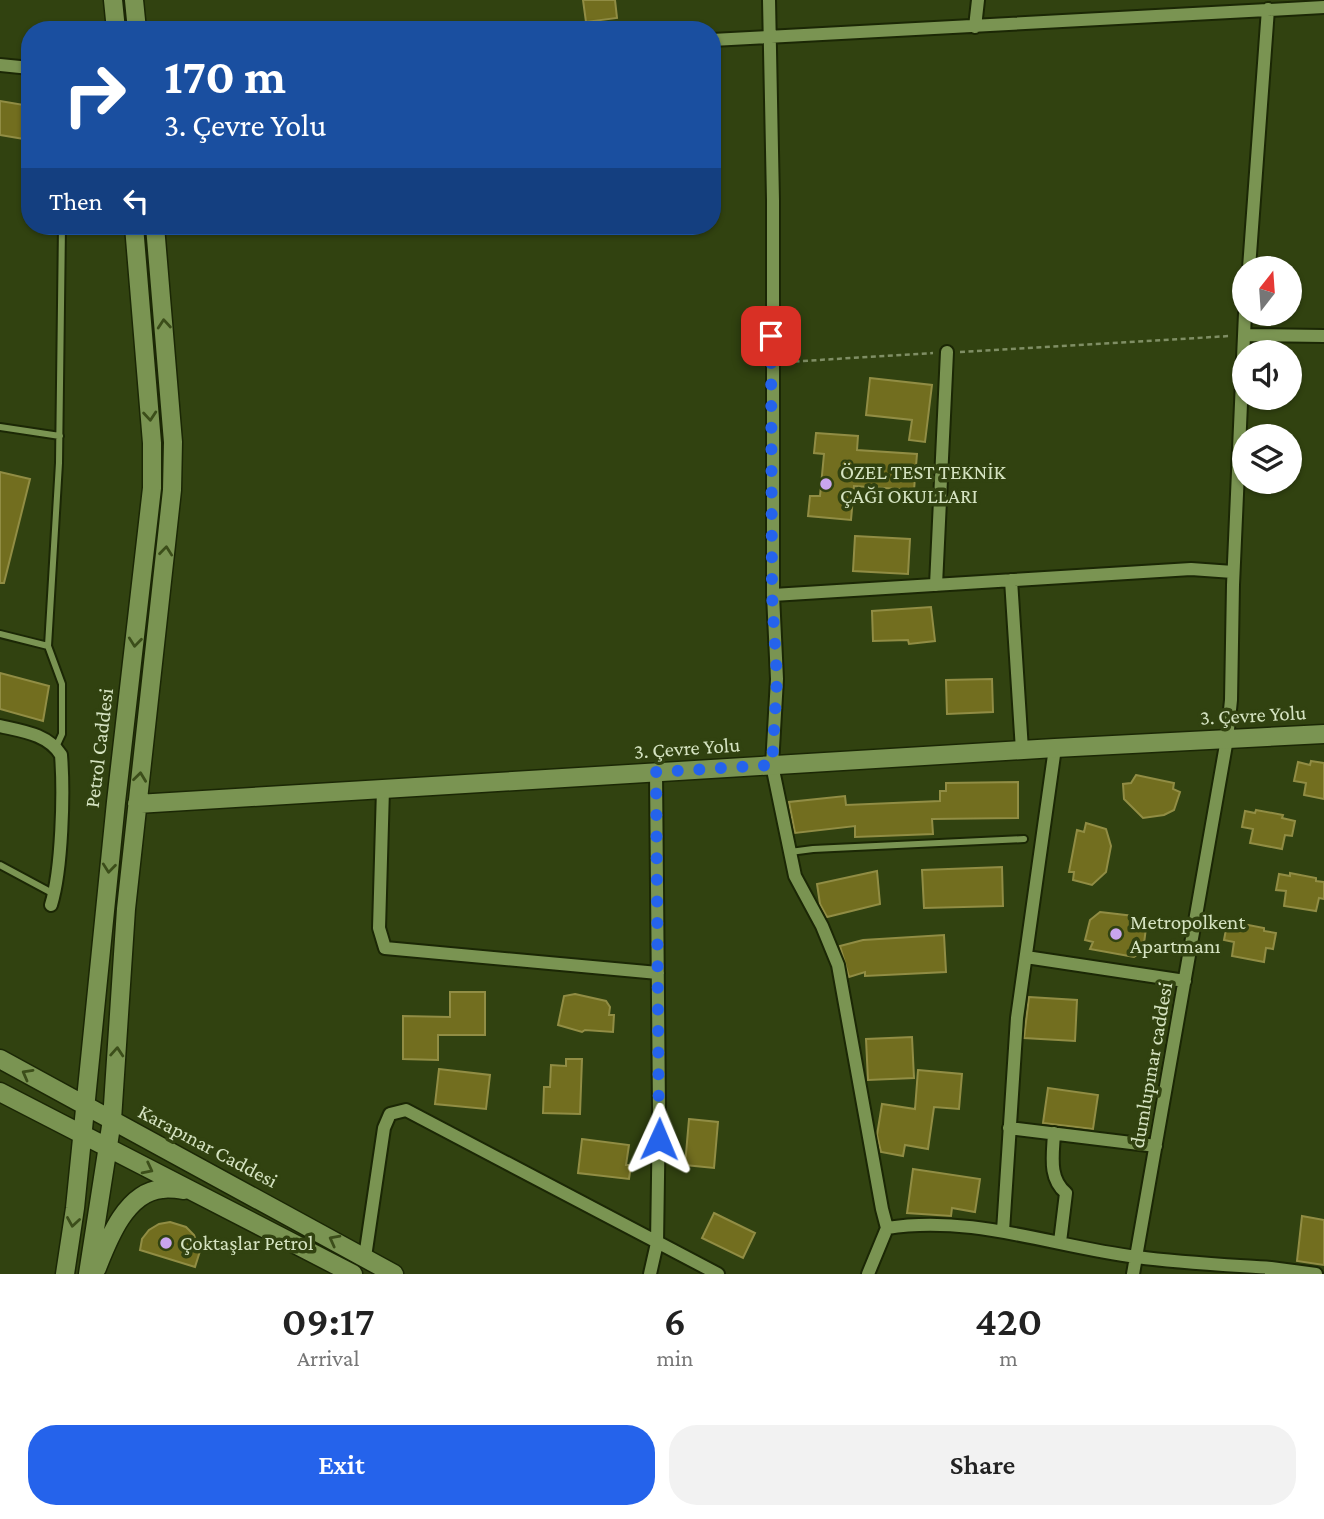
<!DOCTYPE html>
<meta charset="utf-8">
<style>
:root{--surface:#fff;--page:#f2f2f2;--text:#222;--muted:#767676;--accent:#2563eb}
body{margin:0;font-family:"Crimson Pro",serif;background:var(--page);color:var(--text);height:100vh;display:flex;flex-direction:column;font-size:26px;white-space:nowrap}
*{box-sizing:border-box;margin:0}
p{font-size:23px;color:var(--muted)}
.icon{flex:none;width:38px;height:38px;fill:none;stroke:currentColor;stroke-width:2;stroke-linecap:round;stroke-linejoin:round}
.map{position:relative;height:1274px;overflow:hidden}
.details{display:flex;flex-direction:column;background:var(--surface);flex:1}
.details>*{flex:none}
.guide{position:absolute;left:21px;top:21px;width:700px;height:214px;border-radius:28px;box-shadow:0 2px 5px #0004;background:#1a4fa0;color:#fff;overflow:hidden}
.needle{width:46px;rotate:17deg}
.fabs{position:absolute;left:1232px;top:256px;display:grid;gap:14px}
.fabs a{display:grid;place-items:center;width:70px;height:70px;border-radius:50%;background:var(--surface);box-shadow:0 2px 5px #0004;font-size:35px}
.pin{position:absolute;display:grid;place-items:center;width:60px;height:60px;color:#fff;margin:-30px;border-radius:14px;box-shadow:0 4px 10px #0006}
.me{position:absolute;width:77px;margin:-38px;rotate:1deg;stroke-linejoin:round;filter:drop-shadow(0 0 5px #0008)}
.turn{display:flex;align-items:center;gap:24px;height:147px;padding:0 28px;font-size:32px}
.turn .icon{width:91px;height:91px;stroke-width:2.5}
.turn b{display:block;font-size:49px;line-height:60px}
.then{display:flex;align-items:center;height:66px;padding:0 28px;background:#0003;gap:14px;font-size:26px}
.eta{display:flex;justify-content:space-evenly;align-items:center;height:119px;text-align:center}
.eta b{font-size:42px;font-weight:600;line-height:49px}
.button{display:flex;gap:14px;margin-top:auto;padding:14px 28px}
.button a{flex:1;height:80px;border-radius:28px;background:var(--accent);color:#fff;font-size:28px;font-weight:600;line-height:80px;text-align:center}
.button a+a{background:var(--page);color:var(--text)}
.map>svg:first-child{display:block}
.building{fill:#726e1f;stroke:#918d44;stroke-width:2}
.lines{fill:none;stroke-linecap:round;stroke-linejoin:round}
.lane-casing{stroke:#1b2705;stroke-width:10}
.street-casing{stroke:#1b2705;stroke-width:16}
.secondary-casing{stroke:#1b2705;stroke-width:21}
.path{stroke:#7f8e64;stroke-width:2.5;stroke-dasharray:5 3.5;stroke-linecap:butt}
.lane{stroke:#7a9452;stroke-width:6}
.street{stroke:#7a9452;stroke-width:12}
.secondary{stroke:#7a9452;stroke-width:18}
.oneway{stroke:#3c4e1a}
.route{stroke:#2563eb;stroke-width:12;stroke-dasharray:0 21.6}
.poi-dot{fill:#c9a5ee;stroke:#314210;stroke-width:2.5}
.labels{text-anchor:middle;stroke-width:7;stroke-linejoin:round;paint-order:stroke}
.poi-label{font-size:21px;fill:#d5e3c1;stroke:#314210;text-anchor:start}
.street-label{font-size:21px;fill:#d5e3c1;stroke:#314210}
</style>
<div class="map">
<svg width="1324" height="1274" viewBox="0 0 1324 1274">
<rect width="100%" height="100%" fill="#314210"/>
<path class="building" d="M583,0h32l2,18 -31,4z
M0,101l30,5v34l-30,-5z
M870,378l62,7 -7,57 -16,-2 3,-20 -46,-5z
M816,433l42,3 -1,14 60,4 -3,36 -60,-4 -3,34 -43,-4 2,-20h10l4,-42 -10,-1z
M0,472l30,7 -26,104h-4z
M855,536l55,3 -2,35 -55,-3z
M931,607l4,34 -26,3 -1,-4 -35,1 -1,-30z
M0,673l49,13 -6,35 -43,-12z
M992,679l1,33 -46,2 -1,-34z
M1311,761l13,2v36l-20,-4 2,-12 -12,-2 4,-19 12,3z
M1136,775l38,8 -1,6 7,3 -6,18 -10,5 -21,3 -19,-19 -1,-15 8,-1z
M1018,782v36l-86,1 1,15 -78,3v-11l-60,7 -6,-31 56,-6 1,9 94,-4v-10h6v-8z
M1256,810l27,5 -1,3 13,3 -3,15 -7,-1 -3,14 -32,-6 3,-14 -11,-2 3,-16 10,2z
M1086,823l20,6 5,17 -5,26 -14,13 -19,-5 1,-8h-5l8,-42 7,2z
M1002,867l1,39 -79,2 -2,-38z
M877,871l3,33 -53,13 -7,-13 -3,-20z
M1290,873l26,5v3l8,1v17l-5,-1 -3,13 -32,-5 2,-15 -10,-1 3,-16 11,2z
M1100,912l34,4 12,12 -3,23 -9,6 -44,-8 3,-7 -8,-2 5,-20z
M1238,923l26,5v3l12,2 -3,16 -7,-1 -2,14 -32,-6 2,-14 -10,-2 3,-16 10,2z
M944,935l2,37 -81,4v-4l-16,5 -9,-31 23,-6z
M450,992h35v43h-47v25l-35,-1v-43l47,1z
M575,994l31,7 4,6 -1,8h5l-1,17 -28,-2 -3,2 -24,-7 6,-29z
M1029,997l48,3 -2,41 -51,-3z
M912,1037l2,41 -46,2 -2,-41z
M566,1059h16l-2,55 -37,-1 1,-26h6l1,-22 15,1z
M439,1069l51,6 -4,34 -51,-5z
M918,1070l44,4 -3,35 -25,-2 -6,42 -23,-4 -2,11 -22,-4 -4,-17 5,-31 33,5z
M1048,1088l50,7 -5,34 -50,-6z
M689,1119l29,3 -4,46 -29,-3z
M582,1139l47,6 -3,20h5l-2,14 -51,-6z
M913,1169l67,10 -5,33 -23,-4 -1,8 -44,-3z
M714,1213l41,20 -12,25 -41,-20z
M1302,1216l22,4v45l-27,-4z
M170,1222l16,5 8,8 6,16 -5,16 -55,-17 2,-11 7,-9 10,-6z"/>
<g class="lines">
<defs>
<path id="lane" d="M0,427l60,9
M0,634l48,12
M56,747l6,-13v-50l-14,-38 11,-183 3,-237
M790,852l23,-3 211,-10
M0,865l54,29"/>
<path id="street" d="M769,0l4,200v395l4,84 -5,86 23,111 27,50 16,39 44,244 5,19 -19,46
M975,27l3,-27
M712,40l612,-33
M0,65l30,3
M1249,268l19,-259
M1244,335l80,1
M1011,580l11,170
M936,585l11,-233
M773,595l418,-26 42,3
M0,726c22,5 48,8 61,29 3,38 1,114 -10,150
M383,789l-4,139 6,20 273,25
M1026,957l159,24
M1009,1128l147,18
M1054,1133c-1,22 -6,45 12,60l-6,49
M887,1228c85,-14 167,19 250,29 44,6 89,8 134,11
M1003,1231l14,-213 38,-270
M365,1257l19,-129 6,-14 16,-4 312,164
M650,1274l7,-31 2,-131 -3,-340
M1133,1274l94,-535 4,-39 2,-115 12,-272
M1271,1274v-6l45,6"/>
<path id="secondary" d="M113,0l3,30
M134,0l3,30
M137,804l918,-56 269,-14
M0,1059l394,215
M0,1092l353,182
M97,1268c11,-28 29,-76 65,-79 7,-1 15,0 22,1
M65,1274l10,-66 41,-406 36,-314v-45l-18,-217
M88,1274l24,-154 14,-211 46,-419 1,-48 -18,-216"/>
</defs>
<use href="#lane" class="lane-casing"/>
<use href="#street" class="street-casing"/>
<use href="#secondary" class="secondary-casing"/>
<path class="path" d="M960,352l270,-16
M786,362l147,-9"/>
<use href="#lane" class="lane"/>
<use href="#street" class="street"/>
<use href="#secondary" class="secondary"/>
</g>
<defs><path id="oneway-chevron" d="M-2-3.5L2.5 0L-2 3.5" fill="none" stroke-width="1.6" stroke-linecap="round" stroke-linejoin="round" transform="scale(1.75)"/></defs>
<g class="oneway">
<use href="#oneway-chevron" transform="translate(164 324) rotate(-95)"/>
<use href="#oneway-chevron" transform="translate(150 416) rotate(85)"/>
<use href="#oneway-chevron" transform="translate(166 551) rotate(-84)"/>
<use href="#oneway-chevron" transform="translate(135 642) rotate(96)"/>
<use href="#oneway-chevron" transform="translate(140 777) rotate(-83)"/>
<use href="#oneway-chevron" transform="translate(109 868) rotate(96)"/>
<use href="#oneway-chevron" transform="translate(117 1052) rotate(-86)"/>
<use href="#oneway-chevron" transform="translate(27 1074) rotate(-151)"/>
<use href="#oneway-chevron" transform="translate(148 1169) rotate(27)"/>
<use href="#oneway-chevron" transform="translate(73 1222) rotate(99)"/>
<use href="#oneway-chevron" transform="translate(334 1240) rotate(-152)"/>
</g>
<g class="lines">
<path class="route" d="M659,1139l-3,-367 116,-7 5,-86 -5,-84 -1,-259"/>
</g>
<g class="poi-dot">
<circle cx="826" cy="484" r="7"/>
<circle cx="1116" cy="934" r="7"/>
<circle cx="166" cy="1243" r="7"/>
</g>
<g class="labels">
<g class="poi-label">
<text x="840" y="479">ÖZEL TEST TEKNİK<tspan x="840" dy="24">ÇAĞI OKULLARI</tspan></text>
<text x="1130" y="929">Metropolkent<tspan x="1130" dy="24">Apartmanı</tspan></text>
<text x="180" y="1250">Çoktaşlar Petrol</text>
</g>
<g class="street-label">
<text transform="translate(1253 715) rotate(-3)" y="7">3. Çevre Yolu</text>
<text transform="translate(99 748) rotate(-83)" y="7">Petrol Caddesi</text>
<text transform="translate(687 748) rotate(-4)" y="7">3. Çevre Yolu</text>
<text transform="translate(1151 1065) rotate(-80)" y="7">dumlupınar caddesi</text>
<text transform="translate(208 1146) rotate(28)" y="7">Karapınar Caddesi</text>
</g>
</g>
</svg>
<div class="fabs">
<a><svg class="needle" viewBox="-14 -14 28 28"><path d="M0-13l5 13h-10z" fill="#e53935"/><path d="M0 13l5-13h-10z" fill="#767676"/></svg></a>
<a><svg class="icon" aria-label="sound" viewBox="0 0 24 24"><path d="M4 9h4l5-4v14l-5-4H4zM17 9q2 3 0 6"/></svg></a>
<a><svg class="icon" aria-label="layers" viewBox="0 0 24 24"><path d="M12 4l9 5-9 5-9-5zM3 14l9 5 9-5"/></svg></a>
</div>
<div class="pin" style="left:771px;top:336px;background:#d93025"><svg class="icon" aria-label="arrive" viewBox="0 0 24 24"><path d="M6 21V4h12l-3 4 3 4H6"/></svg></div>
<svg class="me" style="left:659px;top:1139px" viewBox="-20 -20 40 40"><path d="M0-17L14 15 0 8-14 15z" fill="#2563eb" stroke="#fff" stroke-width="4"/></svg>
<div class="guide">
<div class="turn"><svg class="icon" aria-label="right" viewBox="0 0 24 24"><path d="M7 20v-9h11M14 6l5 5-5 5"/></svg><div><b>170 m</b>3. Çevre Yolu</div></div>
<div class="then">Then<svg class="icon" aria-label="left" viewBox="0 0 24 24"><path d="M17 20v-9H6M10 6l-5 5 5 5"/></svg></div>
</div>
</div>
<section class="details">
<div class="eta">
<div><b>09:17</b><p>Arrival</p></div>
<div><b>6</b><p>min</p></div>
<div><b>420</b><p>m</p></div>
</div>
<div class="button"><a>Exit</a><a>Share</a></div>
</section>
